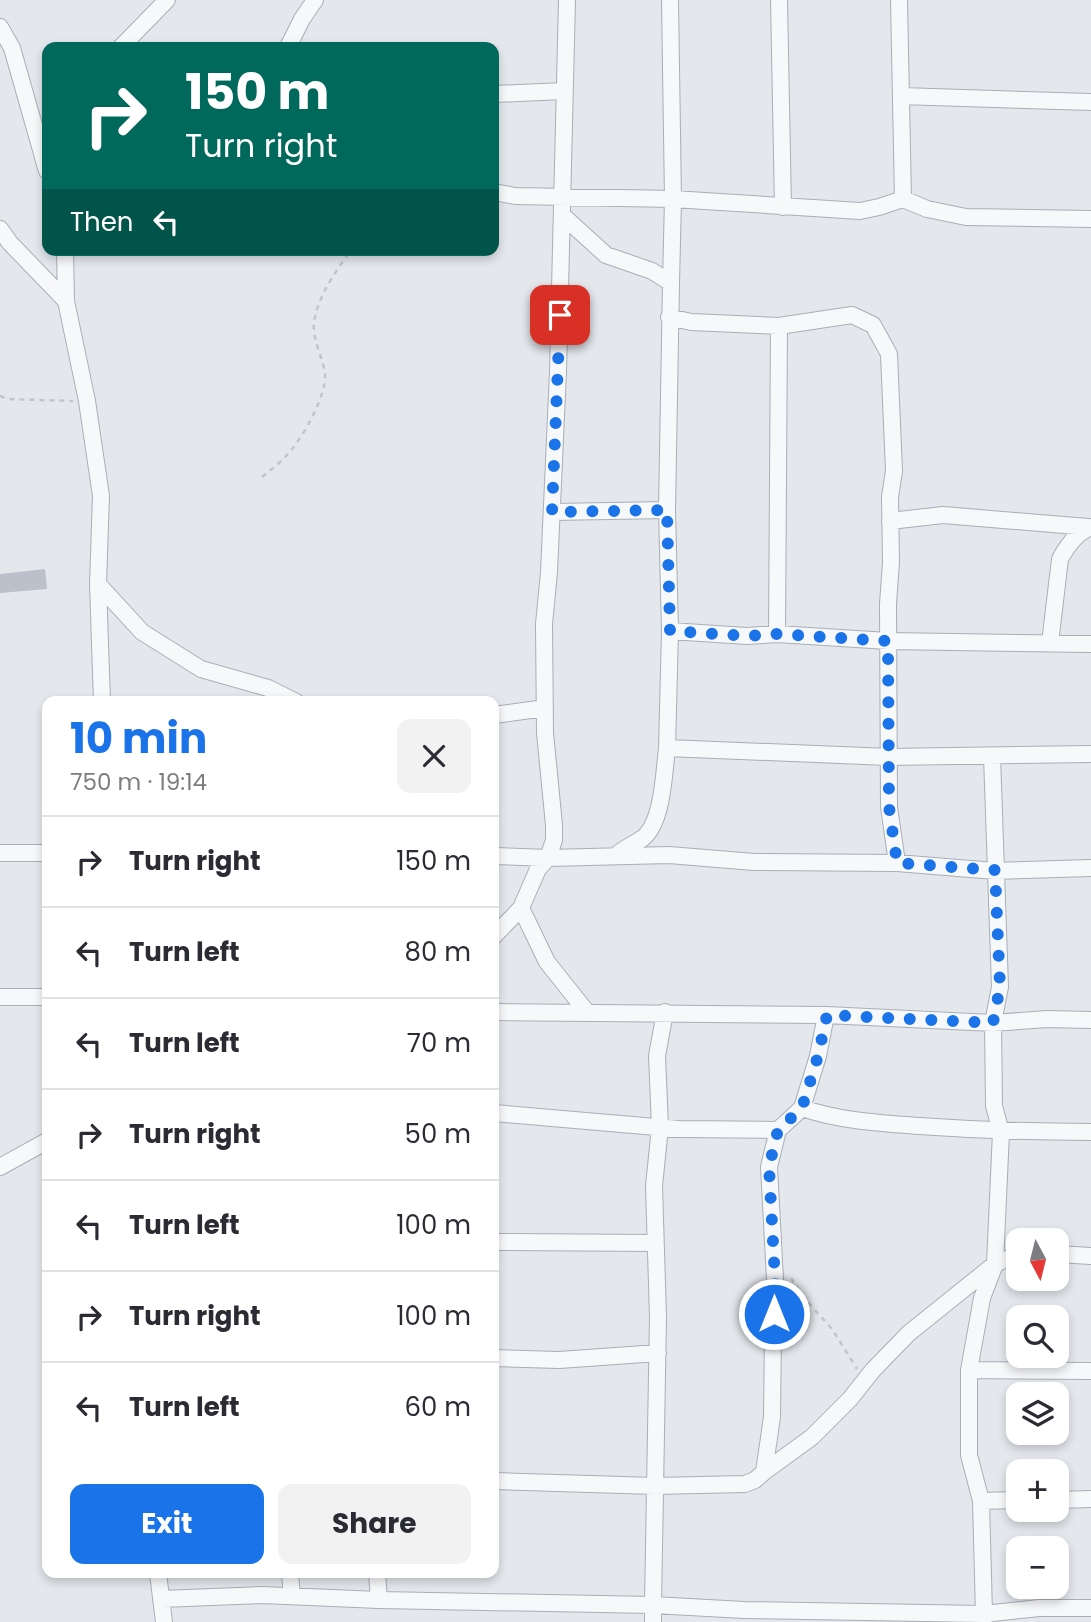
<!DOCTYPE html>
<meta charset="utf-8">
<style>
:root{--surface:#fff;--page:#f2f2f3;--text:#2b2b33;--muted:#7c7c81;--line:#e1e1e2;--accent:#1a73e8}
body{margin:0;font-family:Poppins,sans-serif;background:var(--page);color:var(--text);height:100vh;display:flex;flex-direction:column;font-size:26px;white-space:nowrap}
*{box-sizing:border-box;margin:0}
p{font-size:23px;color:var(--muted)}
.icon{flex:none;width:38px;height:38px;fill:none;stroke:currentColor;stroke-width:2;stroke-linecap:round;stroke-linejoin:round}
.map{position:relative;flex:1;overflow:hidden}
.sheet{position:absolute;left:42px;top:696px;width:457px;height:882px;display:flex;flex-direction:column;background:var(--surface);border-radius:14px;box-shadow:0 4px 10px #0003}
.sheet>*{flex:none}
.guide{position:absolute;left:42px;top:42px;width:457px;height:214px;border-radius:14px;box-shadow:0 4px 10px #0003;background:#00695c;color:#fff;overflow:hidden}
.needle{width:46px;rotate:173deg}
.controls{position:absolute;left:1006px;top:1228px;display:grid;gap:14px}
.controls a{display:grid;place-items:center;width:63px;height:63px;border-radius:14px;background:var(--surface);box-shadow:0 4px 10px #0003;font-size:35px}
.pin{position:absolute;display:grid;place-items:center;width:60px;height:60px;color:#fff;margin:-30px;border-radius:14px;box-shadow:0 4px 10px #0006}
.me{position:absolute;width:77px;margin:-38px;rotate:0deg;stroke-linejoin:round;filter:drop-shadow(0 0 5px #0008)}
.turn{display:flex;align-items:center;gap:24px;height:147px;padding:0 28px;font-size:32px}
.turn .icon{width:91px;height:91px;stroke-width:2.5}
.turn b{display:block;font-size:49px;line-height:60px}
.then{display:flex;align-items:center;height:66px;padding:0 28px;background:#0003;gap:14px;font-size:26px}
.round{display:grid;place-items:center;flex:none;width:74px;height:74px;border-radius:14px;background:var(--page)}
.head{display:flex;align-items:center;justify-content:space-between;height:119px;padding:0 28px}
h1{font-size:42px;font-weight:700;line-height:52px;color:var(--accent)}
.action{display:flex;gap:14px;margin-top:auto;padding:14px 28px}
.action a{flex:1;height:80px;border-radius:14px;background:var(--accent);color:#fff;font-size:28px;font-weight:700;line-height:80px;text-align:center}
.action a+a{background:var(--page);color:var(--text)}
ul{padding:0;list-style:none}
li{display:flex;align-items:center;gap:21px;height:91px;padding:0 28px;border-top:2px solid var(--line)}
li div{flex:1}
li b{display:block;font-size:26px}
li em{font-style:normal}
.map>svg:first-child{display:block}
.building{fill:#bbc0ca}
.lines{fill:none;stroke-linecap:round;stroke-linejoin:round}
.street-casing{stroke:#a9aeb7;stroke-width:18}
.path{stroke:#c2c5cb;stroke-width:2.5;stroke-dasharray:5 5;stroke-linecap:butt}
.street{stroke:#f7f8fa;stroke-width:16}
.route{stroke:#1a73e8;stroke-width:12;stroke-dasharray:0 21.6}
</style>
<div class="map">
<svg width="1091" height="1622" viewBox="0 0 1091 1622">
<rect width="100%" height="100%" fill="#e4e7ec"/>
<path class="building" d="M45,569l2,20 -47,4v-19z"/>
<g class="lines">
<defs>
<path id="street" d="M670,0l3,199 -2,84
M779,0l4,207
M0,27l12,21 35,123
M121,47l46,-47
M288,47l14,-28 13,-19
M494,94l70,-3
M901,96l190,6
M494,192l21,4 158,3 187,12 19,-4 24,-8 -4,-199
M903,199l24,10 39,8 125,2
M562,215l44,40 46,16 19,12 -4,227 3,121 -3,117 222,9 202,-3
M0,229l10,14 56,58
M65,250l1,51 21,100 14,95 -3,88 4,118
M669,317l22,5 88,4
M552,512l115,-2
M890,521l53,-6 145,12
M98,584l44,48 59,37 67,19 28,14
M670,631l77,5 30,-2 2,-308 73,-11 21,10 16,29 5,117 -4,26 1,65 -3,42 1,203 8,56
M777,634l111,7 203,3
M1050,643l10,-84c7,-13 17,-27 31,-32
M494,715l51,-7
M0,853h47
M494,856l54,2 121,-3 85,7 143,1 98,8 96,-3
M615,856c9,-8 19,-12 28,-18 20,-16 21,-66 24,-90
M521,908l26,54 39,49
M494,936l27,-28 17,-39 10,-11 6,-18v-15l-9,-92 -1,-109 5,-52 9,-200 9,-372
M0,997h47
M494,1012l332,3 167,8 54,-4 44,1
M802,1108c38,13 77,15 117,18 57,4 114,6 172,6
M494,1113l185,16 99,1
M0,1167l47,-26
M494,1242l161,1
M1057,1254l34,2
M494,1358l65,2 99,-7
M969,1370l13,-72 13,-34 6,-132 -7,-26 -1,-83 7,-36 -8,-231
M764,1472l48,-35 38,-38 23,-29 36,-37 86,-69 23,-10
M494,1481l161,5 90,-2 10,-4 9,-8 8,-55 1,-86 3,-33 -7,-131 9,-37 24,-22 16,-52 8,-41
M1057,1500l34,-1
M981,1501l37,-1
M158,1573l6,49
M290,1573l2,23
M377,1573l2,27
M162,1599l100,-4 117,5 274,5 5,-288 -4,-131 6,-59 -3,-71 8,-44
M653,1622v-17l91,5 240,4 -3,-113 -12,-46v-85l122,1
M984,1622v-8l55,-6h52"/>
</defs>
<use href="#street" class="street-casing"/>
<path class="path" d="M0,396l7,3 66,2
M262,477c8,-7 17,-13 24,-21 15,-15 41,-60 39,-82 -2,-17 -13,-34 -11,-52 4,-26 22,-51 37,-72
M791,1278l14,21 27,30 25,40"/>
<use href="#street" class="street"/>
</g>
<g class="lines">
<path class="route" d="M560,315l-8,197 115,-2 3,121 77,5 31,-2 110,7 1,166 8,56 98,7 5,117 -7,36 -166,-8 -9,41 -16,52 -24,22 -9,37 7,131 -2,16"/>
</g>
</svg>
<div class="controls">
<a><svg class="needle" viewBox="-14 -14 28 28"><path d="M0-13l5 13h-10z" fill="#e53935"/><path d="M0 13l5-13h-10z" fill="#7c7c81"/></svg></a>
<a><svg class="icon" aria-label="search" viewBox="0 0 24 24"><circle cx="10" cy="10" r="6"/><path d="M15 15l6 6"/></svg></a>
<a><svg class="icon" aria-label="layers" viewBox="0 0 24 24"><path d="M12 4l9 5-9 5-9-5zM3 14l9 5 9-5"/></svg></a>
<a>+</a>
<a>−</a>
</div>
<div class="pin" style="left:560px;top:315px;background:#d93025"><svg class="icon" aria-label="arrive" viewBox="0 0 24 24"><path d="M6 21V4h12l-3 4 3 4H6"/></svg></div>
<svg class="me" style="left:774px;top:1314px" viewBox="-20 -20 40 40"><circle r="17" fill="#1a73e8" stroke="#fff" stroke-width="3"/><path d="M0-11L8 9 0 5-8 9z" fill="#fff"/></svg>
<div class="guide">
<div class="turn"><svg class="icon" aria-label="right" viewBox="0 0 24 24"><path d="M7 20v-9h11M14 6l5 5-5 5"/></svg><div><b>150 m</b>Turn right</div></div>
<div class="then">Then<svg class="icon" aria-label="left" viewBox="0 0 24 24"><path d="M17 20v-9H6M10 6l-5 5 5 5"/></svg></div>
</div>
<section class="sheet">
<div class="head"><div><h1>10 min</h1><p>750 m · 19:14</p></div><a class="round"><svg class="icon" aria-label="close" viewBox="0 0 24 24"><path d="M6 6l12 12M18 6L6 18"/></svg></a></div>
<ul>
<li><svg class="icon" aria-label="right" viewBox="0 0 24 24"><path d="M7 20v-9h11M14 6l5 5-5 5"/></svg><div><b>Turn right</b></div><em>150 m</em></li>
<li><svg class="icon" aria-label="left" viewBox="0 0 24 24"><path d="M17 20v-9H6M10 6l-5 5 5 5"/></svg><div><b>Turn left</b></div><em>80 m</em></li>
<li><svg class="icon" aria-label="left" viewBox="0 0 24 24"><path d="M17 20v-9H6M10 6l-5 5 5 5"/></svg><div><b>Turn left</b></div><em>70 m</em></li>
<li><svg class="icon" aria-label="right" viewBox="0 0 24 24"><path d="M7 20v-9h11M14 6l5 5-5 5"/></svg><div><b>Turn right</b></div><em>50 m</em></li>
<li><svg class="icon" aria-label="left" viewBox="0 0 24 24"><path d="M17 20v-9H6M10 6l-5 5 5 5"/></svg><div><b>Turn left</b></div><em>100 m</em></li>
<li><svg class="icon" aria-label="right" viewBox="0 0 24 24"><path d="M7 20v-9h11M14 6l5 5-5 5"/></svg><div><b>Turn right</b></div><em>100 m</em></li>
<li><svg class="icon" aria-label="left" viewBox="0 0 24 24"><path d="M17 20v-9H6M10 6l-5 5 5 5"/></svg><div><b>Turn left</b></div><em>60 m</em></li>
</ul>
<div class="action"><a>Exit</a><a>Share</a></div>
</section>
</div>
